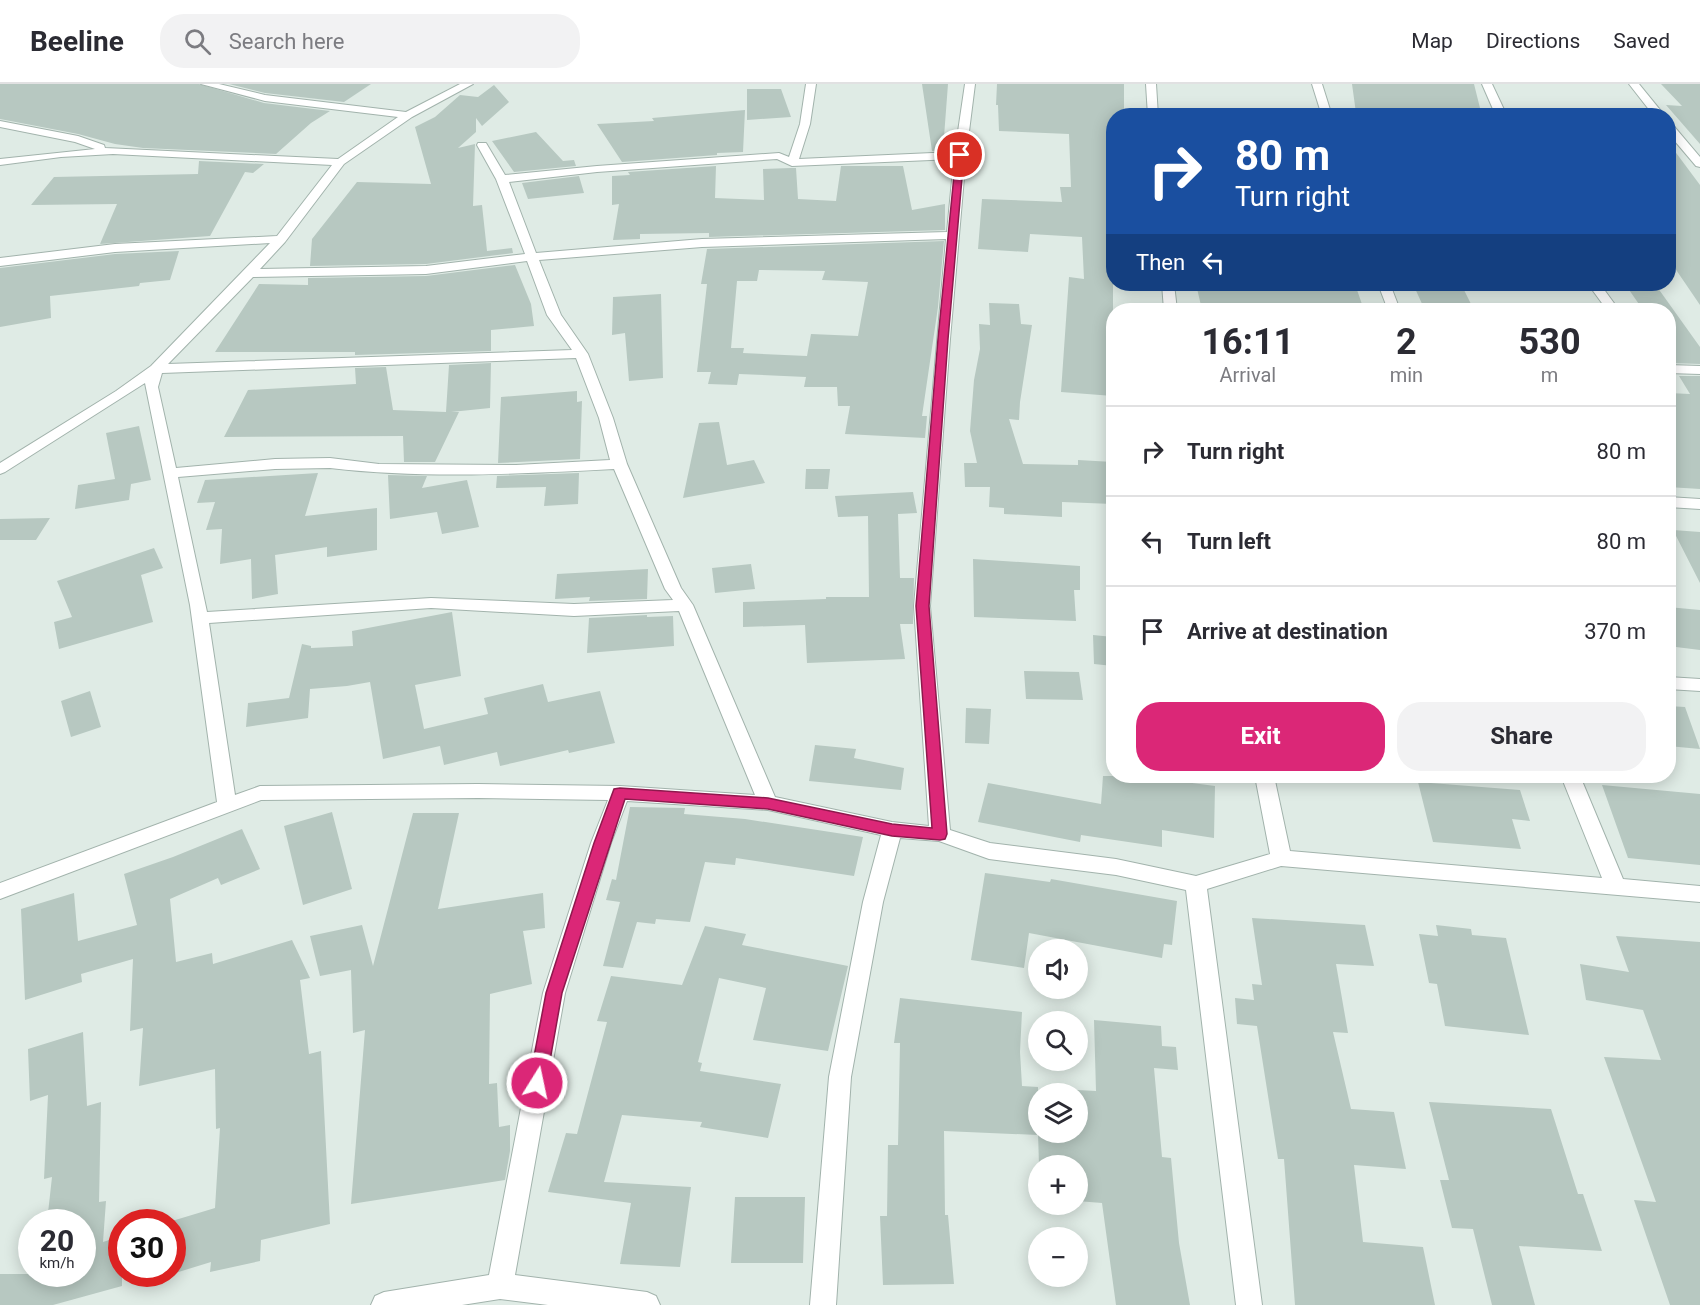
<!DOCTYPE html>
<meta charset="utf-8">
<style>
:root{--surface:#fff;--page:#f2f2f3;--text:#2b2b33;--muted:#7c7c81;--line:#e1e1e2;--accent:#db2777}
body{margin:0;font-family:Roboto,sans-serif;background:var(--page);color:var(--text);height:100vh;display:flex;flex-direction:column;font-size:22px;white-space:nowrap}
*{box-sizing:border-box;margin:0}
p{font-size:20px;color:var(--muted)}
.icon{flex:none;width:33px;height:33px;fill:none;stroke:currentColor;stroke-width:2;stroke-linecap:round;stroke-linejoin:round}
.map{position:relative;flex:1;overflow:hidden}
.panel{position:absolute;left:1106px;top:219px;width:570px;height:480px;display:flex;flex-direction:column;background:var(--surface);border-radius:24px;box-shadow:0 3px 15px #0003}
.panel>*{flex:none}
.guide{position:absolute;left:1106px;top:24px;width:570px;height:183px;border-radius:24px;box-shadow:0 3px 15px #0003;background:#1a4fa0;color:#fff;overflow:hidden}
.fabs{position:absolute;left:1028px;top:855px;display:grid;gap:12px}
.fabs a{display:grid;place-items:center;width:60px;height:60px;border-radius:50%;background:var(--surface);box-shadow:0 3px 15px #0003;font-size:30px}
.speed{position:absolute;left:18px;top:1125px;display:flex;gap:12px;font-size:30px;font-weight:700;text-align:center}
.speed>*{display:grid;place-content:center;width:78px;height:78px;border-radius:50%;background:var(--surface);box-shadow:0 3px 15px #0003;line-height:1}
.speed small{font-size:15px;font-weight:400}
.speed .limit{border:9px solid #d22;background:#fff;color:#111}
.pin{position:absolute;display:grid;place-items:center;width:51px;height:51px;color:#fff;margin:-26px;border:3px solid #fff;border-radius:50%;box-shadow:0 2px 6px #0007}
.me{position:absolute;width:66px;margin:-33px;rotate:10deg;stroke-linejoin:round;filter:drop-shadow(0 0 4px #0008)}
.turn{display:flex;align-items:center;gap:21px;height:126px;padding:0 30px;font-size:27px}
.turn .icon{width:78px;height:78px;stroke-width:2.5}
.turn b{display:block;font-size:42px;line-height:51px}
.then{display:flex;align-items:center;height:57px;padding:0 30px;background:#0003;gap:12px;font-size:22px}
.eta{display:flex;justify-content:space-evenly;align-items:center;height:102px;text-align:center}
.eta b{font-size:36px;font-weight:700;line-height:42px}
.cta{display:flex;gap:12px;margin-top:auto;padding:12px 30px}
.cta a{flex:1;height:69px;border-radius:24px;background:var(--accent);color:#fff;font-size:24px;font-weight:700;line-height:69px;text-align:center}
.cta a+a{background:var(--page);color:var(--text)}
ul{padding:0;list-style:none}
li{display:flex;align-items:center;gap:18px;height:90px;padding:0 30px;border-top:2px solid var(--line)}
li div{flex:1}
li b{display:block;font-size:22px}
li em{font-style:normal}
header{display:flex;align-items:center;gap:36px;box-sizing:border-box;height:84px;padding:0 30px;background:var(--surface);border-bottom:2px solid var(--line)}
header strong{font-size:28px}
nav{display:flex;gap:33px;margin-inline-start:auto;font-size:21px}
.search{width:420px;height:54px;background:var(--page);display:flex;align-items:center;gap:15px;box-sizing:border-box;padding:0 21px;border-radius:24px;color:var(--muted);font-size:22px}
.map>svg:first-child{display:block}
.building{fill:#b7c8c1;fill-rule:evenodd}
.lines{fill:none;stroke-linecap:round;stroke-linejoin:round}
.minor-casing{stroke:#a2b3ac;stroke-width:2}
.minor{fill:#fff;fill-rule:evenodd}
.route{fill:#db2777;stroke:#8e194d;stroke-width:1.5}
</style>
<header>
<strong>Beeline</strong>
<div class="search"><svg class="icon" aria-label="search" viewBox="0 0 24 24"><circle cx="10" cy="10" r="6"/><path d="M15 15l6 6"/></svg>Search here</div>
<nav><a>Map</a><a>Directions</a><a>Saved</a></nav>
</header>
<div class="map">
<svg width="1700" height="1221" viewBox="0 0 1700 1221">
<rect width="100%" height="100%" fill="#dfebe5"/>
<path class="building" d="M0,0h199l65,19 66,8 -19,12 -35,31 -133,-6 -28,-4 -37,-10 -78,-15z
M229,0h142l-27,18 -79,-9z
M922,0h26l-5,66 -11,1z
M997,0h127v32h-11v280l-52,-4 8,-115 15,2 -2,-42 -52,-3 -2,18 -50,-3 4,-50 80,3 -2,-15h11l-2,-53 -70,-3 -1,-26h-2z
M1352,0h122l8,32 -126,-3z
M1661,0h39v60l-34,-39 16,1z
M494,1l15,17 -27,24 -6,-8v14l-18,16 17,-4 -2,62 9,-1 5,46 25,-3 1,5 -87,11 -116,2 2,-27 45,-57 74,2 -16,-57 20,-10 25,-22 18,2z
M747,5h34l10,28 -44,3z
M745,26l-2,42 -26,1v2l-95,7 -25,-38 57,-3 -2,-3z
M536,48l27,29 11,-1 2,6 -62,6 -22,-31z
M1668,58l32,43v120l-32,-47z
M199,77l65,3 -11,9 -8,-1 -35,64 -110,8 17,-40 -86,1 23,-28 144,-3z
M716,82l-1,32 49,2 -1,-31 28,-1h5l2,31 38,2 5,-35h62l9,44 33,-6v26l-236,7v-4l-69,1v5l-27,1 6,-36 -7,1v-29l18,-1 -2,-3z
M579,92l5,17 -56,6 -6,-16z
M944,157l-6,66 -16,109h5l-2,22 -80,-4 5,-28h-12l-1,-19h-33l2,-10 -67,-3 -2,11 -29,-1 3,-12h-14l10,-88h-6l6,-35zM759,186l66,1 -3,9 46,2 -10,54 -47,-2 -4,22 -64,-3 1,-5h-13l6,-67h20z
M179,167l-9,29 -30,3 -1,3 -89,10 1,22 -51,9v-59l115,-14z
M515,181l16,39 3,22 -43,4v21l-136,4v-3h-140l44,-68 49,1v-7l118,-2z
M1196,200l160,3 8,23h-162z
M1413,200h48l12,24 -50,-2z
M1625,200h30l45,63v17l-28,-1 -4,-7v-46h-25z
M661,210l2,84 -34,3 -4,-48 -13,2 1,-38z
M989,219l30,1 2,20 11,1 -12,77 -1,18 -10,-1 14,45 55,1v-5l35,2v42l-51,-2v15l-58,-3v-6l-15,-1 1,-20h-25l-1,-24h13l-7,-32 4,-51 6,-31 -1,-25 11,1z
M491,279l-1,45 -39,4h8l-24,50h-31l-1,-26 -179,1 24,-47 108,-6 -1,-16 31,-1 7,43 53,2 3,-47z
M1679,292h21v113l-32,-2v-94l22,1z
M577,307v11l5,-1 -2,58 -82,4 3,-66z
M719,338l8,43 27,-5 11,23 -82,15 16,-75z
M139,342l12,54 -20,4 -2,16 -54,9 3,-24 37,-6 -9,-46z
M806,385h24l-2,20h-23z
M318,389l-13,43 72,-8v42l-50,7v-10l-52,8 3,39 -26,5 -1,-40 -31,5 2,-35 -16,1 9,-28 -18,1 8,-23z
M579,389l-1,31 -34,2 2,-19 -50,1 1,-12z
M388,391l39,1 -5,12 45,-8 12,47 -37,7 -5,-22 -47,7z
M913,408l4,21 -19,1 2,64h14l-1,46h-13l5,35 -98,4 -2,-38 -62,2v-25l83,-3v-2h43l-1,-81 -30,1 -3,-21z
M50,434l-14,22h-36v-21z
M1673,446l27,2v51z
M154,464l9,20 -22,7 12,47 -94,27 -5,-27 18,-5 -15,-36z
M973,475l107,7v24h-6l2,31 -102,-4z
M751,480l4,25 -40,4 -3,-25z
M648,485l-1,30 -58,2 1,-4 -35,2 2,-25z
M1668,523l32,3v40l-32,-4z
M452,528l9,64 -46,9 9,44 64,-15 -4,-16 59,-14 5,18 52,-11 15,52 -46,10 -1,-3 -68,16 -3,-14 -53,13 -4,-19 -57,13 -13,-77 -23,4 -37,3 -2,29 -62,9 2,-24 41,-5 13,-54 9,2v2l42,-2 -1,-15z
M647,531v2l26,-1 1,30 -87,7 2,-35z
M1093,551l20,2v29l-19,-2z
M1024,587l55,1 4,28 -57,-1z
M90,607l11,36 -30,10 -10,-36z
M1668,622l17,1 15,42 -32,-3z
M966,624l25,1 -2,35 -24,-1z
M815,661l41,4 -2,9 50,10 -3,22 -92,-9z
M1103,692h51v2l61,8 -1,52 -52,-8v17l-81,-12 -1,7 -102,-20 10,-39 113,21z
M1418,698l102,8 10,31 -18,-2 9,30 -88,-7z
M1602,701l98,9v71l-72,-7z
M630,723l55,1 -1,6 61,5 118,18 -9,39 -118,-18 -1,7 -30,-3 -15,60 -34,-3 -1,5 -18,-2 -14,46 -20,-2 17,-64 -14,-2 6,-21 4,1z
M332,728l20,77 -49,16 -19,-79z
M413,729h46l-21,96 105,-16 2,35 -22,3 9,53 -42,10 -1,90 8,-1 2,44 11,-2v26l-5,29 -154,24 14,-174 -12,3 -2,-63 -31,6 -10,-40 52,-11 11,41z
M242,745l18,40 -39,16 -3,-7 -48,21 6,63 36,-9 1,11 79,-24 18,38 -10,2 9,74 12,-3 9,173 -69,16 -1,21 -50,11 1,-10 -39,12v-53l43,-13 5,-80 -4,1 -1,-60 -76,17 4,-58 -13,3 3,-72 -52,15 1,8 -57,18 -4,-91 53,-16 4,48 59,-16 -13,-51 49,-17z
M985,789l65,9 1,-3 126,22 -5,44 -8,-1 -2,14 -133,-25 -5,35 -53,-8z
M1252,834l113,7 9,41 -38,-2 12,69 -15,-1 18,77 43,3 12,57 -52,-4 9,77 60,5 12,58h-140l-11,-146h-6l-21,-133 -20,-2 -2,-26 19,2 -2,-16 10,1z
M1436,841l35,4 1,6 34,3 23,97 -84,-9 -8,-42 -8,-1 -10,-49 19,2z
M705,842l41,8 -4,11 106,21 -20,85 -75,-11 13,-52 -47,-10 -21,84 4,1 -2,8 81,13 -13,54 -68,-11 2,-5 -80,-7 -18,67 87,5 -11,80 -60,-3 11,-61 -83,-11 18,-59 11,1 30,-112 -10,-1 14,-45 71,9z
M1616,852l84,6v363h-30l-36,-105 22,2 -52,-145 57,3 -18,-50 -57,-10 -6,-36 49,8z
M900,914l122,14 -2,40 2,34 16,1v48l-94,-4 1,84h3l6,69 -71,1 -3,-69h7l1,-71h10l2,-102h-6z
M1094,936l67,6 1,20 14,1 2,23 -24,-2 8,89 9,1 8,85 11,62h-74l-14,-102 -25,-2v-35h-38l-1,-34h39v-42l19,1z
M83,948l4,74 14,-4 -2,100 7,-1 -3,41 19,-6v50l-69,19h-53v-31h82v-52h-35l5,-45 -8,2 4,-84 -18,6 -2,-52z
M1429,1018l122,7 27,85h5l19,57 -83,-5 16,59h-43l-19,-76 -21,-1 -12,-48h9z
M735,1113h70l-2,66h-72z"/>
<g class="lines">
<defs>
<path id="minor" d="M201,0h18l46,11 141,17 54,-28h13l-61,33 -68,47 -59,78 -25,27 166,-3 99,-12 -29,-75 -19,-34 1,-2h8l19,32 92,-9 182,-13 10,4 11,-33 6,-40h10l-6,40 -11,35 156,-7 10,-68h10l-9,71 -16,184 -20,267 20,224 40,13 126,16 80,17 74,-22 -15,-78h19l16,75 312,27 -41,-102h19l43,103 77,7v16l-419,-36 -74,23 55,416h-26l-50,-415 -70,-15 -127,-16 -50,-18 -39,-3 -17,64 -32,175 -15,228h-26l19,-228 34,-175 18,-67 -113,-25 -141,-9 -16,42 -46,150 -50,282 132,17 9,4 4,9h-112l-48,-6 -38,6h-91l4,-9 9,-4 105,-17 54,-282 48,-150 17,-43 -130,-2 -217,2 -261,99v-16l217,-81 -27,-197 -45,-222 -140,89 -5,2v-11l116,-72 35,-25 119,-123 -155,9 -115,14v-8l115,-14 162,-8 55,-71 -219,-11 -52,3 -61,8v-6l95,-10 -20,-7 -75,-15v-6l78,15 26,9 1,3 233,11 60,-42 -133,-16zM777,75l15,7 162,-7 -7,73 -245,7 -166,14 -27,-71 88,-10zM946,155l-32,367 15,220 -37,-4 -117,-25 -82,-192 -12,-17 -54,-124 -14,-46 -25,-64 -27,-39 -22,-55 163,-13zM527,177l20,54 25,35 -404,14 85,-87 173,-3zM576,274l23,60 11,42 -94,5 -137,-1 -49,-6 -55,1 -99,9 -18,-81 4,-14zM330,384c94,11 189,6 284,1l51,120 8,11 -99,4 -143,-6 -224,14 -29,-135 97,-8zM431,524l143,8 105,-5 76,184 -135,-9 -142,-2 -218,2 -25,9 -26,-172z
M1146,0h10l2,32h-10z
M1312,0h10l10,32h-10z
M1482,0h10l15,32h-11z
M1629,0h10l26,32h-11z
M1668,39l4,1 28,33v10l-4,-1 -28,-33z
M1162,200h12l3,26h-13z
M1378,200h12l10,26h-12z
M1588,200h12l19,26h-12z
M1668,281l32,1v8l-32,-1z
M1668,413l32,2v10l-32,-2z
M1668,593l32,2v12l-32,-2z"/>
</defs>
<use href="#minor" class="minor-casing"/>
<use href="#minor" class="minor"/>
</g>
<path class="route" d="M960,68l4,3 -16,184 -19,267 18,228 -2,5 -5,1 -48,-4 -124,-27 -143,-10 -63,194 -16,90 -2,6 -7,2 -6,-2 -2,-6 17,-90 48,-150 20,-54 6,-1 148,10 124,26 40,4 -16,-222 22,-267 18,-184z"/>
</svg>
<div class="fabs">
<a><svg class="icon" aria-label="sound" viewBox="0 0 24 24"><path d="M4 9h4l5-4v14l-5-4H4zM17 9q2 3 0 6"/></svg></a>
<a><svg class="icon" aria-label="search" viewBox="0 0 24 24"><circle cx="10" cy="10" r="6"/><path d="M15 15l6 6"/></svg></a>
<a><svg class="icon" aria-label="layers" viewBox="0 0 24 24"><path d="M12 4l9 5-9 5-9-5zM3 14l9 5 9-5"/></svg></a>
<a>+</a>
<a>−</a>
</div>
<div class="speed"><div>20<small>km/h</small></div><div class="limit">30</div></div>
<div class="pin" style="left:960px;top:71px;background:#d93025"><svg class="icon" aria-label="arrive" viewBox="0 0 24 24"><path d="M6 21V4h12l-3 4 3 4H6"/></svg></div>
<svg class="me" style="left:537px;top:999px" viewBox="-20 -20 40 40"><circle r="17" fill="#db2777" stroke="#fff" stroke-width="3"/><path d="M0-11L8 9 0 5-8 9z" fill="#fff"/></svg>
<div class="guide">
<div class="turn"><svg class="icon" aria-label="right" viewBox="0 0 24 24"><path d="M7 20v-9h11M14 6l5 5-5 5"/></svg><div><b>80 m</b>Turn right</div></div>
<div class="then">Then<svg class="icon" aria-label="left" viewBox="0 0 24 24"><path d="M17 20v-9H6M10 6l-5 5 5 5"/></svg></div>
</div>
<section class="panel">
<div class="eta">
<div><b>16:11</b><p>Arrival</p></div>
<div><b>2</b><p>min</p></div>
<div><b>530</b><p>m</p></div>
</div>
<ul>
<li><svg class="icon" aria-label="right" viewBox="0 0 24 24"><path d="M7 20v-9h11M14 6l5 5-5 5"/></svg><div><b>Turn right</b></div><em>80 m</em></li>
<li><svg class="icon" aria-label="left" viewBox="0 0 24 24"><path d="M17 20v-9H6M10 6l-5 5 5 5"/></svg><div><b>Turn left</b></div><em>80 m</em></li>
<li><svg class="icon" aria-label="arrive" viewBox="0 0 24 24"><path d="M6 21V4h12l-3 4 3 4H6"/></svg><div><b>Arrive at destination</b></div><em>370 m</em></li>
</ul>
<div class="cta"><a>Exit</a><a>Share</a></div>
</section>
</div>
